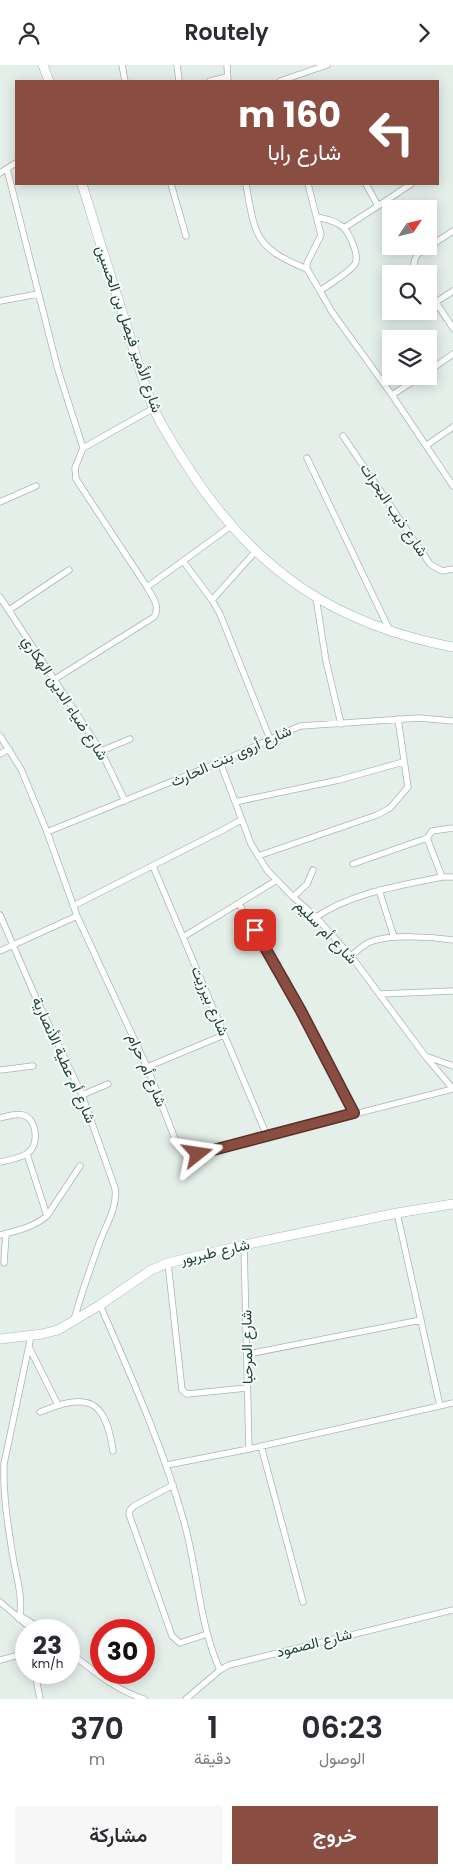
<!DOCTYPE html>
<html lang="ar">
<meta charset="utf-8">
<style>
:root{--surface:#fff;--page:#f7f7f7;--text:#2b2b33;--muted:#7c7c81;--accent:#8a4d41}
body{margin:0;font-family:Poppins,Vazirmatn,sans-serif;background:var(--page);color:var(--text);direction:rtl;height:100vh;display:flex;flex-direction:column;font-size:19px;white-space:nowrap}
*{box-sizing:border-box;margin:0}
p{font-size:16px;color:var(--muted)}
.icon{flex:none;width:28px;height:28px;fill:none;stroke:currentColor;stroke-width:2;stroke-linecap:round;stroke-linejoin:round}
.map{position:relative;height:1634px;overflow:hidden;direction:ltr}
.panel{display:flex;flex-direction:column;background:var(--surface);flex:1}
.panel>*{flex:none}
.top-card{position:absolute;left:15px;top:15px;width:424px;height:105px;border-radius:0px;box-shadow:0 2px 12px #0003;direction:rtl;background:#8a4d41;color:#fff;overflow:hidden}
.needle{width:32px;rotate:55deg}
.buttons{position:absolute;left:382px;top:135px;display:grid;gap:10px}
.buttons a{display:grid;place-items:center;width:55px;height:55px;border-radius:0px;background:var(--surface);box-shadow:0 2px 12px #0003;font-size:25px}
.speed{position:absolute;left:15px;top:1554px;display:flex;gap:10px;font-size:25px;font-weight:700;text-align:center}
.speed>*{display:grid;place-content:center;width:65px;height:65px;border-radius:50%;background:var(--surface);box-shadow:0 2px 12px #0003;line-height:1}
.speed small{font-size:12px;font-weight:400}
.speed .limit{border:8px solid #d22;background:#fff;color:#111}
.pin{position:absolute;display:grid;place-items:center;width:42px;height:42px;color:#fff;margin:-21px;border-radius:10px;box-shadow:0 2px 8px #0006}
.me{position:absolute;width:55px;margin:-28px;rotate:75deg;stroke-linejoin:round;filter:drop-shadow(0 0 4px #0008)}
.turn{display:flex;align-items:center;gap:18px;height:105px;padding:0 15px;font-size:22px}
.turn .icon{width:65px;height:65px;stroke-width:2.5}
.turn b{display:block;font-size:35px;line-height:42px}
.eta{display:flex;justify-content:space-evenly;align-items:center;height:85px;text-align:center}
.eta b{font-size:30px;font-weight:600;line-height:35px}
.action{display:flex;gap:10px;margin-top:auto;padding:10px 15px}
.action a{flex:1;height:58px;border-radius:0px;background:var(--accent);color:#fff;font-size:20px;font-weight:600;line-height:58px;text-align:center}
.action a+a{background:var(--page);color:var(--text)}
header{display:flex;justify-content:space-between;align-items:center;height:65px;padding:0 15px;background:var(--surface);font-size:22px;font-weight:600}
.map>svg:first-child{display:block}
.lines{fill:none;stroke-linecap:round;stroke-linejoin:round}
.street-casing{stroke:#a6b8b1;stroke-width:7}
.secondary-casing{stroke:#a1bcb2;stroke-width:10}
.street{stroke:#fff;stroke-width:5.5}
.secondary{stroke:#fff;stroke-width:9}
.route-casing{stroke:#5a322a;stroke-width:12}
.route{stroke:#8a4d41;stroke-width:9}
.labels{text-anchor:middle;stroke-width:4;stroke-linejoin:round;paint-order:stroke}
.street-label{font-size:15px;fill:#214339;stroke:#f6fbf8}
</style>
<header><svg class="icon" aria-label="forward" viewBox="0 0 24 24"><path d="M9 5l7 7-7 7"/></svg>Routely<svg class="icon" aria-label="person" viewBox="0 0 24 24"><circle cx="12" cy="8" r="4"/><path d="M4 21q1-7 8-7t8 7"/></svg></header>
<div class="map">
<svg width="453" height="1634" viewBox="0 0 453 1634">
<rect width="100%" height="100%" fill="#e4efea"/>
<g class="lines">
<defs>
<path id="street" d="M122,0l3,16
M177,0l2,16
M227,0l1,16
M210,16l17,-4
M280,16l47,-16
M7,104l51,201 25,78
M0,108l16,-10
M171,119l15,52
M246,119c9,52 9,64 61,85
M308,119l13,51 -14,28v6l13,22
M366,119l12,22 33,-22
M317,152c9,2 19,4 26,10 6,6 17,28 12,37 -6,9 -26,20 -35,27l12,21 60,83 61,91
M344,163l34,-22
M416,209c-3,-8 -3,-13 2,-20l35,-23
M429,227l24,36
M0,236l38,-7
M436,237l17,-11
M429,306l24,-17
M392,330l29,-19
M343,371l87,128 12,7 11,-2
M427,380l26,-18
M307,393l83,173
M0,437l36,-16
M183,496l48,-35
M147,522l36,-26 29,39 8,14 50,125
M0,532l101,154 24,50
M316,533l10,63 15,63
M212,535l43,-48
M9,545l60,-40
M55,614l99,-62c7,-11 -2,-20 -7,-30l-71,-108 -1,-11 8,-20 71,-40
M0,671l21,33 26,63 30,84 70,151 28,72 9,10 14,5 255,-65
M101,686l29,-12
M0,689l9,-5
M220,697l31,82 16,26 26,27 23,20 35,39 75,101 27,32
M235,737l104,-22 64,-18
M47,767l173,-70 80,-36 119,-8 34,3
M258,791l119,-41 13,-7 18,-21 -10,-68
M353,799l74,-26
M153,801l114,270
M442,812l-15,-39 5,-7 21,-3
M379,825l15,47
M293,832l14,-13 6,-14
M239,839l62,107 53,102
M73,841l148,-75 20,-11
M0,850l36,83 46,97 33,93c3,20 -10,38 -16,56 -9,25 -18,50 -25,76
M316,852c38,-25 83,-31 126,-40h11
M183,872l94,-57
M0,886l77,-35
M351,891c6,-5 12,-11 19,-14 21,-8 61,-5 83,-2
M380,929l73,-3
M428,992l25,9
M147,1002l77,-32
M0,1005l33,-4
M82,1030l26,-11
M0,1053c7,-2 16,-5 23,-3 14,4 16,28 6,37 -6,6 -20,8 -29,10
M27,1089l20,62
M397,1148l43,193
M0,1170c16,-4 34,-8 47,-19l33,-50
M244,1180l5,204
M4,1198l2,-30
M168,1198l14,127 5,4 60,-6
M100,1240c31,71 63,142 84,217 14,49 15,102 36,148
M29,1282l29,58
M248,1289l173,-34
M40,1347c47,-19 65,-15 73,39
M261,1381l42,156
M167,1400l82,-16 204,-46
M173,1420l-39,21 -4,4 -1,4 43,122 8,7 27,-9
M0,1537l33,28
M19,1550l24,15
M19,1554c5,-20 -3,-43 -6,-62 -5,-30 -10,-62 -9,-93l27,-128
M69,1587c24,18 46,38 75,47
M0,1595l26,-7
M35,1608l5,26
M186,1634l34,-29 9,-5 224,-55"/>
<path id="secondary" d="M43,0l6,16
M82,119c14,45 28,91 43,137 9,29 17,58 28,86 10,23 25,44 38,65 65,99 145,153 262,175
M0,1274l42,-5 16,-4 42,-25 51,-35 17,-7 76,-18 153,-32 56,-9"/>
</defs>
<use href="#street" class="street-casing"/>
<use href="#secondary" class="secondary-casing"/>
<use href="#street" class="street"/>
<use href="#secondary" class="secondary"/>
</g>
<g class="lines">
<defs>
<path id="route" d="M198,1089l156,-41 -53,-102 -46,-81"/>
</defs>
<use href="#route" class="route-casing"/>
<use href="#route" class="route"/>
</g>
<g class="labels">
<g class="street-label">
<text transform="translate(129 264) rotate(71)" y="5">شارع الأمير فيصل بن الحسين</text>
<text transform="translate(394 445) rotate(56)" y="5">شارع ذيب البحرات</text>
<text transform="translate(65 633) rotate(57)" y="5">شارع ضياء الدين الهكاري</text>
<text transform="translate(231 691) rotate(-24)" y="5">شارع أروى بنت الحارث</text>
<text transform="translate(326 867) rotate(46)" y="5">شارع أم سليم</text>
<text transform="translate(210 936) rotate(67)" y="5">شارع بيرزيت</text>
<text transform="translate(64 995) rotate(66)" y="5">شارع أم عطية الأنصارية</text>
<text transform="translate(147 1005) rotate(67)" y="5">شارع أم حرام</text>
<text transform="translate(215 1187) rotate(-13)" y="5">شارع طبربور</text>
<text transform="translate(247 1282) rotate(-91)" y="5">شارع المرحبا</text>
<text transform="translate(314 1578) rotate(-14)" y="5">شارع الصمود</text>
</g>
</g>
</svg>
<div class="buttons">
<a><svg class="needle" viewBox="-14 -14 28 28"><path d="M0-13l5 13h-10z" fill="#e53935"/><path d="M0 13l5-13h-10z" fill="#7c7c81"/></svg></a>
<a><svg class="icon" aria-label="search" viewBox="0 0 24 24"><circle cx="10" cy="10" r="6"/><path d="M15 15l6 6"/></svg></a>
<a><svg class="icon" aria-label="layers" viewBox="0 0 24 24"><path d="M12 4l9 5-9 5-9-5zM3 14l9 5 9-5"/></svg></a>
</div>
<div class="speed"><div>23<small>km/h</small></div><div class="limit">30</div></div>
<div class="pin" style="left:255px;top:865px;background:#d93025"><svg class="icon" aria-label="arrive" viewBox="0 0 24 24"><path d="M6 21V4h12l-3 4 3 4H6"/></svg></div>
<svg class="me" style="left:198px;top:1089px" viewBox="-20 -20 40 40"><path d="M0-17L14 15 0 8-14 15z" fill="#8a4d41" stroke="#fff" stroke-width="4"/></svg>
<div class="top-card">
<div class="turn"><svg class="icon" aria-label="left" viewBox="0 0 24 24"><path d="M17 20v-9H6M10 6l-5 5 5 5"/></svg><div><b>160 m</b>شارع رابا</div></div>
</div>
</div>
<section class="panel">
<div class="eta">
<div><b>06:23</b><p>الوصول</p></div>
<div><b>1</b><p>دقيقة</p></div>
<div><b>370</b><p>m</p></div>
</div>
<div class="action"><a>خروج</a><a>مشاركة</a></div>
</section>
